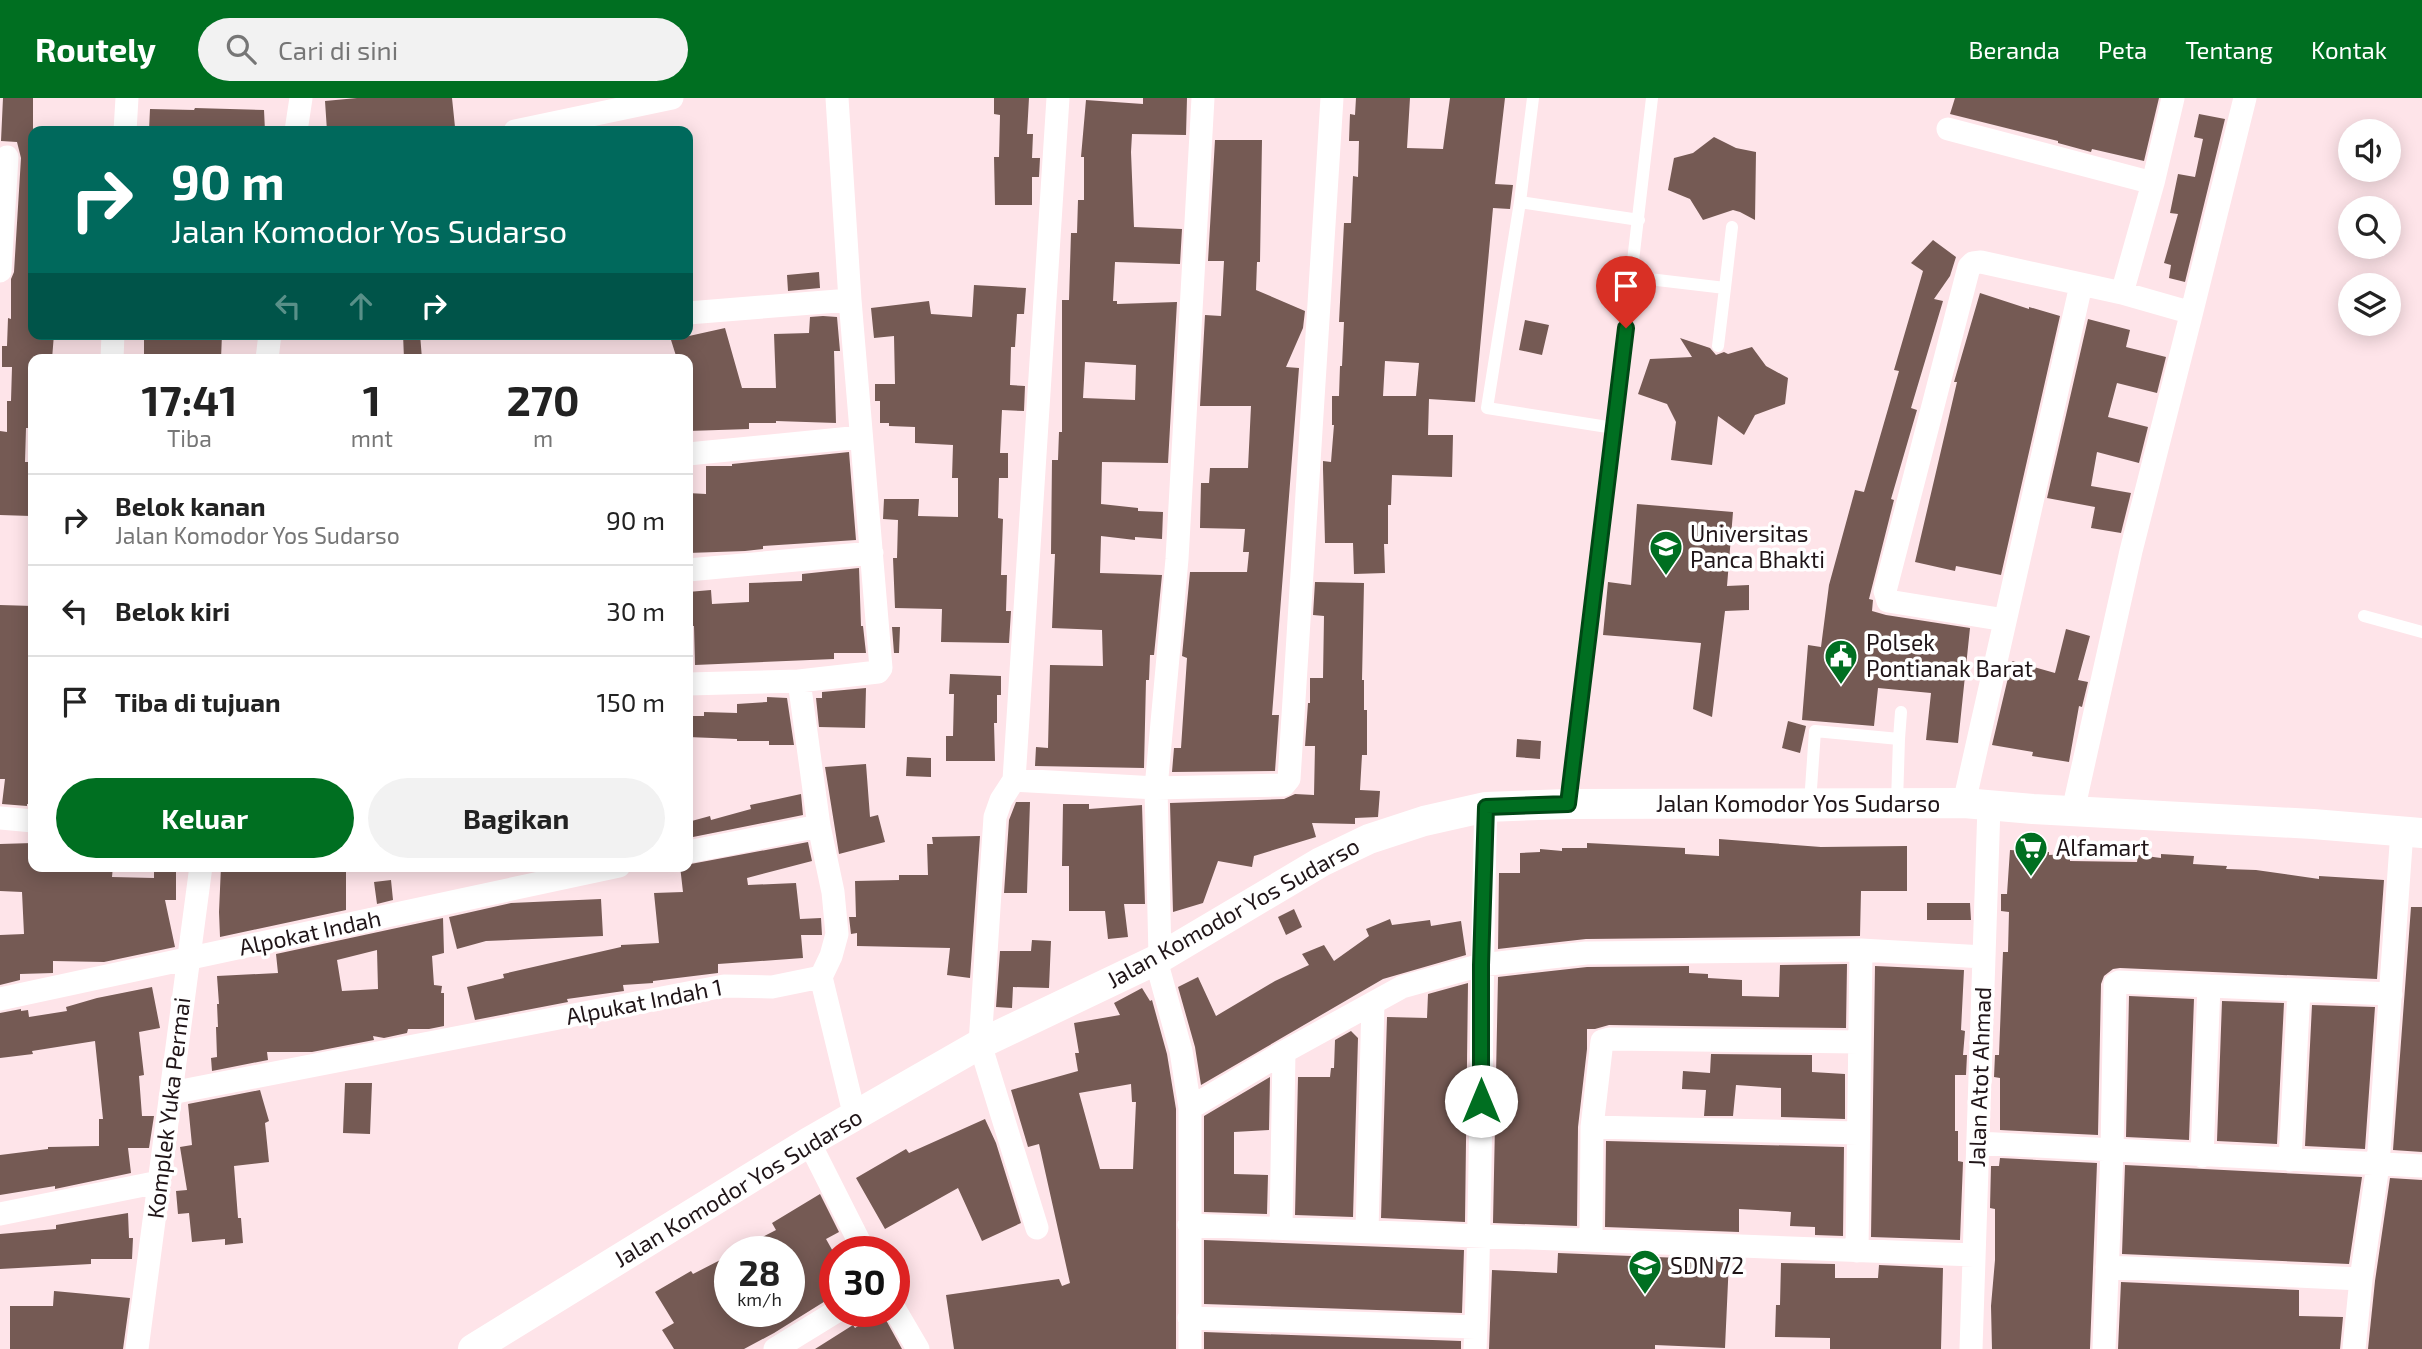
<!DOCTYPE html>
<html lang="id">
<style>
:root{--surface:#fff;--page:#f2f2f2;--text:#222;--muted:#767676;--line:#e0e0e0;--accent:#006f21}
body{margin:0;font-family:"Exo 2",sans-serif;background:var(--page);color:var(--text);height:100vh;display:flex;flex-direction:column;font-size:26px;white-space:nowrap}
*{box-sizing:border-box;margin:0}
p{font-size:23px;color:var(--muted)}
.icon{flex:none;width:38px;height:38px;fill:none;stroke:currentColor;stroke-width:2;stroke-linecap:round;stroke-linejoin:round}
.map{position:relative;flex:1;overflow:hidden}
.drawer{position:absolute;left:28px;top:256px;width:665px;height:518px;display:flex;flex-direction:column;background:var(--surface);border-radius:14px;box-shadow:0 4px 18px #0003}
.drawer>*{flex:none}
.hud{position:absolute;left:28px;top:28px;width:665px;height:214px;border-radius:14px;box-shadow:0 4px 18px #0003;background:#00695c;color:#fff;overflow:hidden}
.controls{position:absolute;left:2338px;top:21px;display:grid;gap:14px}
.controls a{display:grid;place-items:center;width:63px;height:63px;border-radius:50%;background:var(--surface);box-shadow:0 4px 18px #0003;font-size:35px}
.speed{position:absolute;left:714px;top:1138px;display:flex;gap:14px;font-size:35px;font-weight:700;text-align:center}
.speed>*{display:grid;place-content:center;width:91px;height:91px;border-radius:50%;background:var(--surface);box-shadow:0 4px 18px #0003;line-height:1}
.speed small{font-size:18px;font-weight:400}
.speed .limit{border:10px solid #d22;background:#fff;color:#111}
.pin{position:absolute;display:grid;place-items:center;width:60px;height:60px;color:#fff;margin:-72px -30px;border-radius:50% 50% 50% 0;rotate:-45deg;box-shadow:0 0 7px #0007}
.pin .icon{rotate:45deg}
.me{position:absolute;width:77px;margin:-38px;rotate:0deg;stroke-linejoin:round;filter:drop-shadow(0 0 5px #0008)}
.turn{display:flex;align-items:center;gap:24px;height:147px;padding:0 28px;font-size:32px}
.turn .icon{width:91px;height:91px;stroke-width:2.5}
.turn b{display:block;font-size:49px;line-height:60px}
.lanes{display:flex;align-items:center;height:66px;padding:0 28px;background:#0003;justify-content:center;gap:35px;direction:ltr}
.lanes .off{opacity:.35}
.eta{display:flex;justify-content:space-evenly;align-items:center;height:119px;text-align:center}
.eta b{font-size:42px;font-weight:700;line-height:49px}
.cta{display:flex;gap:14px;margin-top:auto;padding:14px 28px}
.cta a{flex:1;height:80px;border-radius:42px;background:var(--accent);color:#fff;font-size:28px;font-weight:700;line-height:80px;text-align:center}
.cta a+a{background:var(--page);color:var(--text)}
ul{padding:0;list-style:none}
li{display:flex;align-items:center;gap:21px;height:91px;padding:0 28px;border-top:2px solid var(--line)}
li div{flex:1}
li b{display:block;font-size:26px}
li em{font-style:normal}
header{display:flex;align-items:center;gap:42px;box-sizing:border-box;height:98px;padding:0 35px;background:var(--accent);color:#fff}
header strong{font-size:33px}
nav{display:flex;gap:38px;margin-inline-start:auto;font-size:24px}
.search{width:490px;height:63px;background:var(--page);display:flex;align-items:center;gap:18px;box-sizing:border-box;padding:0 24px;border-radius:38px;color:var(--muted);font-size:26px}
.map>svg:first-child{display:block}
.building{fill:#755a54;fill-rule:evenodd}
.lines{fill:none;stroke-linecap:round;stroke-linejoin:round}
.service{stroke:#fff;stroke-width:12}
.minor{stroke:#fff;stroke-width:23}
.tertiary{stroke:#fff;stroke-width:30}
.route-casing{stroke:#004815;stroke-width:18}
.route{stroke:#006f21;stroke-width:12}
.labels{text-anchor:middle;stroke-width:7;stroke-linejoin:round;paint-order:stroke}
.poi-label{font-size:23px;fill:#201518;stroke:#fff;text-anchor:start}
.street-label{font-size:23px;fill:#201518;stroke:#fff}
</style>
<header>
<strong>Routely</strong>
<div class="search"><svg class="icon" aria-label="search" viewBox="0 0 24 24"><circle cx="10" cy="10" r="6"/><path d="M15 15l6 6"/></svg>Cari di sini</div>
<nav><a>Beranda</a><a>Peta</a><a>Tentang</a><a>Kontak</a></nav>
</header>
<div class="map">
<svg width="2422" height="1251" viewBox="0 0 2422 1251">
<rect width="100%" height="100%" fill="#fee4e9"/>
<path class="building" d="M3,0h30v236h21l-2,25h-19v40h-3l1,29h-5l-1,34h8l-2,54 -31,-1v-84l7,1v-31h4l1,-34h-10v-21h5l1,-28 3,1v-40l3,-7 7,-114 -4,-16 -16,-1z
M357,0h95l3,29 -44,4h-84l-2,-30z
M994,0h35l-2,36h6l-1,24h8l-1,19h-7v28h-37l-1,-48h5l1,-42 -6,-1z
M1143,0h44l-1,37 -54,-1 -1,18 3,75 48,2 -2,35 -65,-2 -2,39h4v3l60,-2 -9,161 -66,-1 -1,42 37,4v3l25,1 -1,27 -27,-2v3l-34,-4 -1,37 62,2 -8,80h-4l-1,25h-3l-2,88 -109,-2 1,-19 12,1 2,-83 53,1 -1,-36 -50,-2 3,-74h-4l1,-94h6l1,-28h3v-132h7l2,-67h6l1,-33h6v-43h-3l5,-57 57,4zM1085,264l51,3 -1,35 -52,-2z
M1356,0h54l-3,50 36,1 7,-51h55l-10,86 18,1 -3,24 -17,-1 -18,194 -46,-3 -1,36h25l-1,42 -60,-2 -1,30h-3v39h-4l1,29 -31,1 -1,-31h-28l-2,-74v-8l8,1 3,-37h-2v-29h7l1,-30h2l2,-44h-5l5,-99h7l2,-47 5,1 1,-36h-10l1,-27 5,1zM1385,263l34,2 -3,33h-33z
M1955,0h204l-15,63 -52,-12 -1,3 -33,-9v-2l-108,-27z
M195,10l69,2 1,21h-116l1,-22 44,1z
M2199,16l26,5 -40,163 -16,-4 2,-13 -7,-2 14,-49 -8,-1 8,-39 17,3 8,-38 -9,-2z
M1714,39l22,11 20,4 -1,68 -15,-8 -7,-2 -30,10 -13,-21 -22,-9 6,-32 19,-5z
M1215,42h47l-2,122h-3l-1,28 49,21 -2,17 -17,39 13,1 -27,347h7l-4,56 -103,1 2,-24h7l6,-90 -5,-2 8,-84h57l2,-20h-6l2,-23 -45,-1 1,-45h8l1,-15h38l3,-62h-51l5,-91 16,1 3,-55h-16z
M1933,142l23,17 -6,19 -16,23 9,2 -32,107 6,2 -26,89 3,1 -25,99 4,1 -1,11 14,4 84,13 -12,115 -32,-3 5,-47 -53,-5 -4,38 -72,-6 6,-75 13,2 8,-62 26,-95 9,2 35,-121 -5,-1 29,-99 -12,-8z
M819,174l1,16 -32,3 -1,-16z
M974,187l52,3 -2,26h-7l-2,33h-4l-1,38 15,1 -1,25 -22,-1 -2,43h8v25h-9l-1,40 5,1 -2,56h6l-1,36h5l-2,32 -68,-1 1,-33 -47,-1 -2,-50h4l1,-38 -15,-1 1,-20h35l-1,17 40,1v-39h-6l1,-33 -38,-2v-16l-26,-1v-3h-9v-22h-5v-17h20l-1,-48 -20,2 -3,-30 58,-7 2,13 41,3z
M1980,195l49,16v-2l31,9 -59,259 -45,-9 -1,5 -40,-9 42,-180h-3z
M823,218l14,1 3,34h-6l2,72 -60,-2v2h-27v6l-61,2v-72h-11l-6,-19 54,-12 17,60h34l-2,-54 35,-1 1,-16z
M2088,221l42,11 -4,17 40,10 -9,36 -40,-10 -9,34 40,10 -9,36 -42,-11 -6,34 40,7 -10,40 -30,-5 4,-21 -48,-9z
M1525,222l24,5 -7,30 -23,-5z
M144,236h78l-1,25h-77z
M403,236h17l2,25h-18z
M1680,240l30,10 6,7 8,-3 4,2 24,-7 14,19 22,12 -3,26 -30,11 -11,20 -26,-19 -6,49 -41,-5 5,-38 -9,-18 -29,-10 12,-35 42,-2z
M849,354l7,88 -93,6v3l-18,2 -57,2v-60l18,1v-28h26v-2z
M1637,406l96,8 -6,74 22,-1v25l-24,1 -13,106 -19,-8 8,-66 -98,-8 5,-53 23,3z
M859,470l2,58h2l3,27h-32v6l-139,6 -1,-39h-5l-1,-34 23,-2 1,14 37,-2v-19l53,-2v-7z
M1315,484l49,1 -2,97h2v30h3v45h-5l-2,35 20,1 -2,26 -23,1v6l-43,-1 4,14 -62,19 -2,11 -34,-6 -15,42 -30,9 -3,-109 114,-4 11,-5 19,1 1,-49h-10l3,-43h2v-25h13l1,-62 -11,-1z
M0,507l33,1v127l-4,53h4v18h-6v2l-25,-2 3,-25h-5z
M892,529h8l-1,26h-5z
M2066,531l24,7 -12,44 10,2 -6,25 -3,-1 -10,56 -37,-6 1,-4 -41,-7 20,-84 43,12z
M950,576l51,2v19h-4v28h-3l1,38h-49v-25h7l1,-42h-5z
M866,590l-1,40 -46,-1 -3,-29h6v-6z
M767,599l20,1 7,47h-25v-4h-32v-2l-49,-2v-21h16v-4l33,1v-9l30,-2z
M1788,623l18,5 -6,27 -18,-5z
M1517,641l24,2 -1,18 -24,-2z
M907,659l24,1v19l-25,-1z
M866,666l4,53 8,-2 7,27 -46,12 -14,-87z
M801,696l2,21 -115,23v-16l22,-6 1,4 40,-11 -1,-4z
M1016,704h14l-3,91h-23l5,-73z
M1063,706h26v5l53,-4 3,99h-21l4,33 -20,2 -3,-28h-36v-45h-7z
M980,738l-10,142 -23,-3 3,-27 -93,-2v-13l-6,1 -2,-17h7l-1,-36 44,-1v-5h29l-1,-31h6l-1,-7z
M1719,741l102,8 86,-1v45h-46l-1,45 -274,3 -88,10 1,-76h21v-20l20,-1v-3l22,2v-3h25v-5l98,5v6l34,2z
M808,744l4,19 -65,17 1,7 48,-2 4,36 21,-1 1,17h-21l2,23 -85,6v9l-65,8v2l-30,2 1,6 -57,8 1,3 -93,18 -8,-33 37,-9 -1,-4 118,-27v-2l38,-2 -5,-50 29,-1 -3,-26z
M33,745v23h80l-1,11 42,1v-12h22v34h-11l10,47 -71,15 -51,-1v12l-33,1v6l-20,5v-50l24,-1 -2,-42 -22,-1v-47z
M2010,752l39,2v3l21,-1v7l67,1 1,-7 23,3v-4l33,2 -1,8 34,2 -1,3 30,1 63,9v-3l65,4 -7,99 -257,-11 -7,1 -9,7 -3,8 -3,151 -98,-5v-52l-6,-1 1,-22h4l4,-103h5l1,-40 -8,-1v-17h6z
M221,768h125v44l-126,27 -1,-25z
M391,782l2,20 -16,4 -3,-22z
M601,801l2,37 -117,5 -29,8 -8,-32 62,-14z
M1927,805h43l1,17h-44z
M2411,809h11v245l-29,-2z
M1294,811l8,18 -16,8 -8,-18z
M443,820l1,35 -12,3 2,29 8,1 -1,7h3v33l-15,3h-21l-1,4 -23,5 -11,-2 1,4 -62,12h-45l1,8 -56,11 -1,-13 6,-1 -1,-30h2l-1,-23h2l-2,-28 61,-3 -2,-19zM377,852l1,39 -36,2 -5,-31z
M1390,821l2,6 38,-5 1,6 30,-5 5,34 -83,24 -182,106 -6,-38 -17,-60 20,-10 18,39 59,-35 34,-16 -7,-11 22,-9 10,16 35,-25 -3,-7z
M1032,842l19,1 -2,47 -36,-1 -1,21 -16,-1 4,-56h31z
M1847,866l-1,64 -237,-3 -14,4h-8v20l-9,78 -1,99 -84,-3 5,-246 89,-10 102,-1v7l19,1v4l34,2v16l37,1 1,-32z
M1875,868l89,4 -3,60 4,1 -2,24h4l-1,20h-11v56h3v30l5,1 -3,78 -89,-3z
M1468,885l-3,239 -84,-4 6,-201 40,1 1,-24z
M152,889l8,41 -21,4 5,43 -5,1 3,40h12l-5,32h-21l3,25 -76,16v-3l-55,9v-40l48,-6v-2l51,-1v-27h4l-8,-78 -63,10 1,3 -33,4v-45l21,-4v2l7,-1 1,7 38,-6 -1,-4 31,-9z
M1142,890l8,13 2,-1 15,54 9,55v240h-222l-8,-54 113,-16 3,7 8,-3 -31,-139 -11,3 -17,-57 67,-19 -3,-18h4l-5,-30 46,-8 -6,-12zM1131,986l1,18h4l-3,67h-33l-21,-76z
M2129,898l65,3 -5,141 -63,-3z
M2222,903l62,2 -7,141 -60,-3z
M2312,907l63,2 -10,142 -60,-3z
M1351,933l7,7 -5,179 -58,-2 3,-138h32l1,-9h3l1,-28z
M1711,956l101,1v17l33,2v45l-64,-2v-29l-45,-3 -3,31h-29l2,-26 -24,-1 1,-18 27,2z
M1270,979l-1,53 -35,2v42l34,1 -1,39 -63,-2v-96z
M345,985h27l-2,51 -27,-1z
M260,992l9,31 -4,2 4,39 -35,4 4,52h3l2,25 -18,2v-6l-33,3 -3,-29 -11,1 -2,-23 11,-1 -7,-43 12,-2 -4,-41z
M985,1021l11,24 25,80 -39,18 -24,-53 -73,41 -29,-51 50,-29 3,4z
M1606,1043l238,6 -1,89 -28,-1v-8l-25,-1 1,-14 -52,-3v23l-134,-5z
M2000,1060l97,5 -7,186h-98l-1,-43 4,-46v-51l-5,-1 1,-42h8z
M2125,1067l237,12 -13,87 -227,-10z
M2390,1080l32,2v169h-54l7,-68z
M820,1096l19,38 -13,7 9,16v40l-61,38 -30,16h-70l-12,-19 12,-7 -19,-31 36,-21 2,3 37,-19v56h59v-60h-53l40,-21 -4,-7z
M128,1115l1,25h4l-1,21h-41v5l-91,5v-35l56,-5v-4z
M1204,1142l260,10 -2,63 -258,-9z
M1558,1155l171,7 -4,88 -70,-3v4h-166l3,-79 65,3z
M1781,1165l54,1v14h43l1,-13 64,3 -2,81h-111v-11l-55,-1 1,-32h4z
M2121,1184l178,8v26l44,1 -3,32h-222z
M54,1193l76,7 -7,51h-113v-43h43z
M881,1213l21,38h-87l38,-24 2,3z
M1204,1234l257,9v8h-257z"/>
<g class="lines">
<path class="service" d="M1533,0l-13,104 -33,206 127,20
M1520,104l119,18
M1632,179l93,11 7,-61
M1718,248l7,-58
M2364,518l58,16
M1899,641l2,-27
M1810,705l5,-72 84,8 -2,63
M1568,706l7,-46 77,-660"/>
<path class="minor" d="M1948,31l205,54
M125,33l2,-33
M296,33l5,-33
M515,33l157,-33
M0,173l7,-114
M2122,195l31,-110 20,-85
M688,215l162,-13
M2190,221l55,-221
M112,261l1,-25
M267,261l3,-25
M688,356l173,-17
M688,472l184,-17
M2005,522l-117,-19 -3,-10 84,-324 4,-4 8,-1 141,31 63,18 5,8 -59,232 -58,260
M688,586l111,-3 79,-9 3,-4 -31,-368 -13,-202
M1014,682l142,8 128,-3 5,-6 43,-681
M1964,705l117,-518
M0,720l33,3
M688,754l131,-26
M1160,858l-4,-168 21,-229 26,-461
M1156,862l25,91 9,57v241
M821,879l34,140
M0,901l619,-133
M171,995l553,-107 48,1 49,-10 10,-21 6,-22 -4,-42 -14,-66 -20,-145
M1190,1010l94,-56 118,-65 79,-22 105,-12 275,-3 123,7
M1592,1029l266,6
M809,1044l55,109
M1978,1045l444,23
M2202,1058l7,-170
M2290,1062l9,-170
M0,1116l159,-32
M1189,1127l785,30
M1281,1129l3,-175
M1037,1130l-57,-184 15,-227 6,-17 13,-20 44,-682
M1367,1133l6,-228
M1591,1141l1,-112 10,-86 7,-2 250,3
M1857,1153l4,-301
M2107,1169l254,12
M894,1210l24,41
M1189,1220l287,9
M137,1251l64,-483
M775,1251l62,-38
M1475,1251c8,-181 5,-361 11,-542
M1971,1251l18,-543
M2104,1251l8,-198 3,-167 4,-2 272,12
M2354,1251l7,-70 17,-114 24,-334"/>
<path class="tertiary" d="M473,1251l336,-207 171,-98 176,-84 165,-98 48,-23 55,-18 62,-14 82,-3 396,-1 69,6 280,15 109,9"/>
</g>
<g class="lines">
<defs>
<path id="route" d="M1481,1003v-136l5,-158 82,-3 58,-476"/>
</defs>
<use href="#route" class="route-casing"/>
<use href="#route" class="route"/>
</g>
<defs>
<symbol id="university-pin" viewBox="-11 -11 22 30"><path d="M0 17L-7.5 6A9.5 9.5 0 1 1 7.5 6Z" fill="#006f21" stroke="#fff"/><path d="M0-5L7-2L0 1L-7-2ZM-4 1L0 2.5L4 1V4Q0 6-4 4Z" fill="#fff"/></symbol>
<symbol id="civic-pin" viewBox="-11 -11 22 30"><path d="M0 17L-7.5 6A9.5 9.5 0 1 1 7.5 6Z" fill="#006f21" stroke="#fff"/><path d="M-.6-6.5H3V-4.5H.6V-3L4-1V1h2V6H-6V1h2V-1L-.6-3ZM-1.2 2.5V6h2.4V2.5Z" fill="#fff"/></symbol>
<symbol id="supermarket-pin" viewBox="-11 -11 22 30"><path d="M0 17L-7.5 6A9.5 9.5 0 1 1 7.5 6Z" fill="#006f21" stroke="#fff"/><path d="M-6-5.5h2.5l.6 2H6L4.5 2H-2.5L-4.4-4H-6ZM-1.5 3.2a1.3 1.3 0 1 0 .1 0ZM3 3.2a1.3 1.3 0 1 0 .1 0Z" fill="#fff"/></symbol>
<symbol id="school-pin" viewBox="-11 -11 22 30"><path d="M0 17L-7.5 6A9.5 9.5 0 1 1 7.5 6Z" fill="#006f21" stroke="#fff"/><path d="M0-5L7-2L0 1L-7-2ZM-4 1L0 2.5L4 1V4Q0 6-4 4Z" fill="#fff"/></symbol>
</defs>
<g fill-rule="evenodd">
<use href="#university-pin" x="1647" y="430" width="38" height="52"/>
<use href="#civic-pin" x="1822" y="539" width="38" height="52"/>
<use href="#supermarket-pin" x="2012" y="731" width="38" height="52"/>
<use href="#school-pin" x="1626" y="1149" width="38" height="52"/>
</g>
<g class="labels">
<g class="poi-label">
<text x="1690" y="444">Universitas<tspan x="1690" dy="26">Panca Bhakti</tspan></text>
<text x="1866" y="553">Polsek<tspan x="1866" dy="26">Pontianak Barat</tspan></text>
<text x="2056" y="758">Alfamart</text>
<text x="1670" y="1176">SDN 72</text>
</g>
<g class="street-label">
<text x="1798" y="714">Jalan Komodor Yos Sudarso</text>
<text transform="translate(1233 815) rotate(-29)" y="8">Jalan Komodor Yos Sudarso</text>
<text transform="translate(310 835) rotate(-12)" y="8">Alpokat Indah</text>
<text transform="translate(644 904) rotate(-11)" y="8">Alpukat Indah 1</text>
<text transform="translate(1980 979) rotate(-88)" y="8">Jalan Atot Ahmad</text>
<text transform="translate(169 1010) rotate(-83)" y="8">Komplek Yuka Permai</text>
<text transform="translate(738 1090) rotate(-31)" y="8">Jalan Komodor Yos Sudarso</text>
</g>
</g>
</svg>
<div class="controls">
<a><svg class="icon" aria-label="sound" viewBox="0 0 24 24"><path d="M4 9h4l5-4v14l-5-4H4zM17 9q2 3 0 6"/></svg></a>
<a><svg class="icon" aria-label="search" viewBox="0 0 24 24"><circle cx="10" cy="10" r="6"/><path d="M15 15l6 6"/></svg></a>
<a><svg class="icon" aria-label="layers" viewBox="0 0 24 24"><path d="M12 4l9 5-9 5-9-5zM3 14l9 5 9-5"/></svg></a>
</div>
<div class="speed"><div>28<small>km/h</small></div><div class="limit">30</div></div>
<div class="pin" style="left:1626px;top:230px;background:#d93025"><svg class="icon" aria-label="arrive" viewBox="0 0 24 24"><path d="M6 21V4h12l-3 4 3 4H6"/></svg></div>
<svg class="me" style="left:1481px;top:1003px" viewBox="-20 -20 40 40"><circle r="19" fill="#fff"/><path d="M0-13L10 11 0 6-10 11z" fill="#006f21"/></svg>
<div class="hud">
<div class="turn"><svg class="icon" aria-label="right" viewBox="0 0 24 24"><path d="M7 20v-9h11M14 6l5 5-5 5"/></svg><div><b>90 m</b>Jalan Komodor Yos Sudarso</div></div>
<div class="lanes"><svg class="icon off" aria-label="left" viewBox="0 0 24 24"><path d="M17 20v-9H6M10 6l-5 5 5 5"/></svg><svg class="icon off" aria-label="ahead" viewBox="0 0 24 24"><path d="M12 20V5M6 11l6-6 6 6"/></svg><svg class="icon" aria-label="right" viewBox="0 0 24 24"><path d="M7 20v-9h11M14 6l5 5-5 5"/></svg></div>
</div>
<section class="drawer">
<div class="eta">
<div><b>17:41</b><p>Tiba</p></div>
<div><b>1</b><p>mnt</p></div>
<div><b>270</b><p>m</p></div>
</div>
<ul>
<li><svg class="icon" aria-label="right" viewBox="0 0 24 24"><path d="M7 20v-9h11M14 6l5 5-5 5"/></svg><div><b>Belok kanan</b><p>Jalan Komodor Yos Sudarso</p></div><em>90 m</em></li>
<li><svg class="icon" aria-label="left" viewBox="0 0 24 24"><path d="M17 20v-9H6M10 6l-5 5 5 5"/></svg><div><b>Belok kiri</b></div><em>30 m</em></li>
<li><svg class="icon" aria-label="arrive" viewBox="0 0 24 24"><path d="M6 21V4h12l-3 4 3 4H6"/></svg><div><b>Tiba di tujuan</b></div><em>150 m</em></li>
</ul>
<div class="cta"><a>Keluar</a><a>Bagikan</a></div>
</section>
</div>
